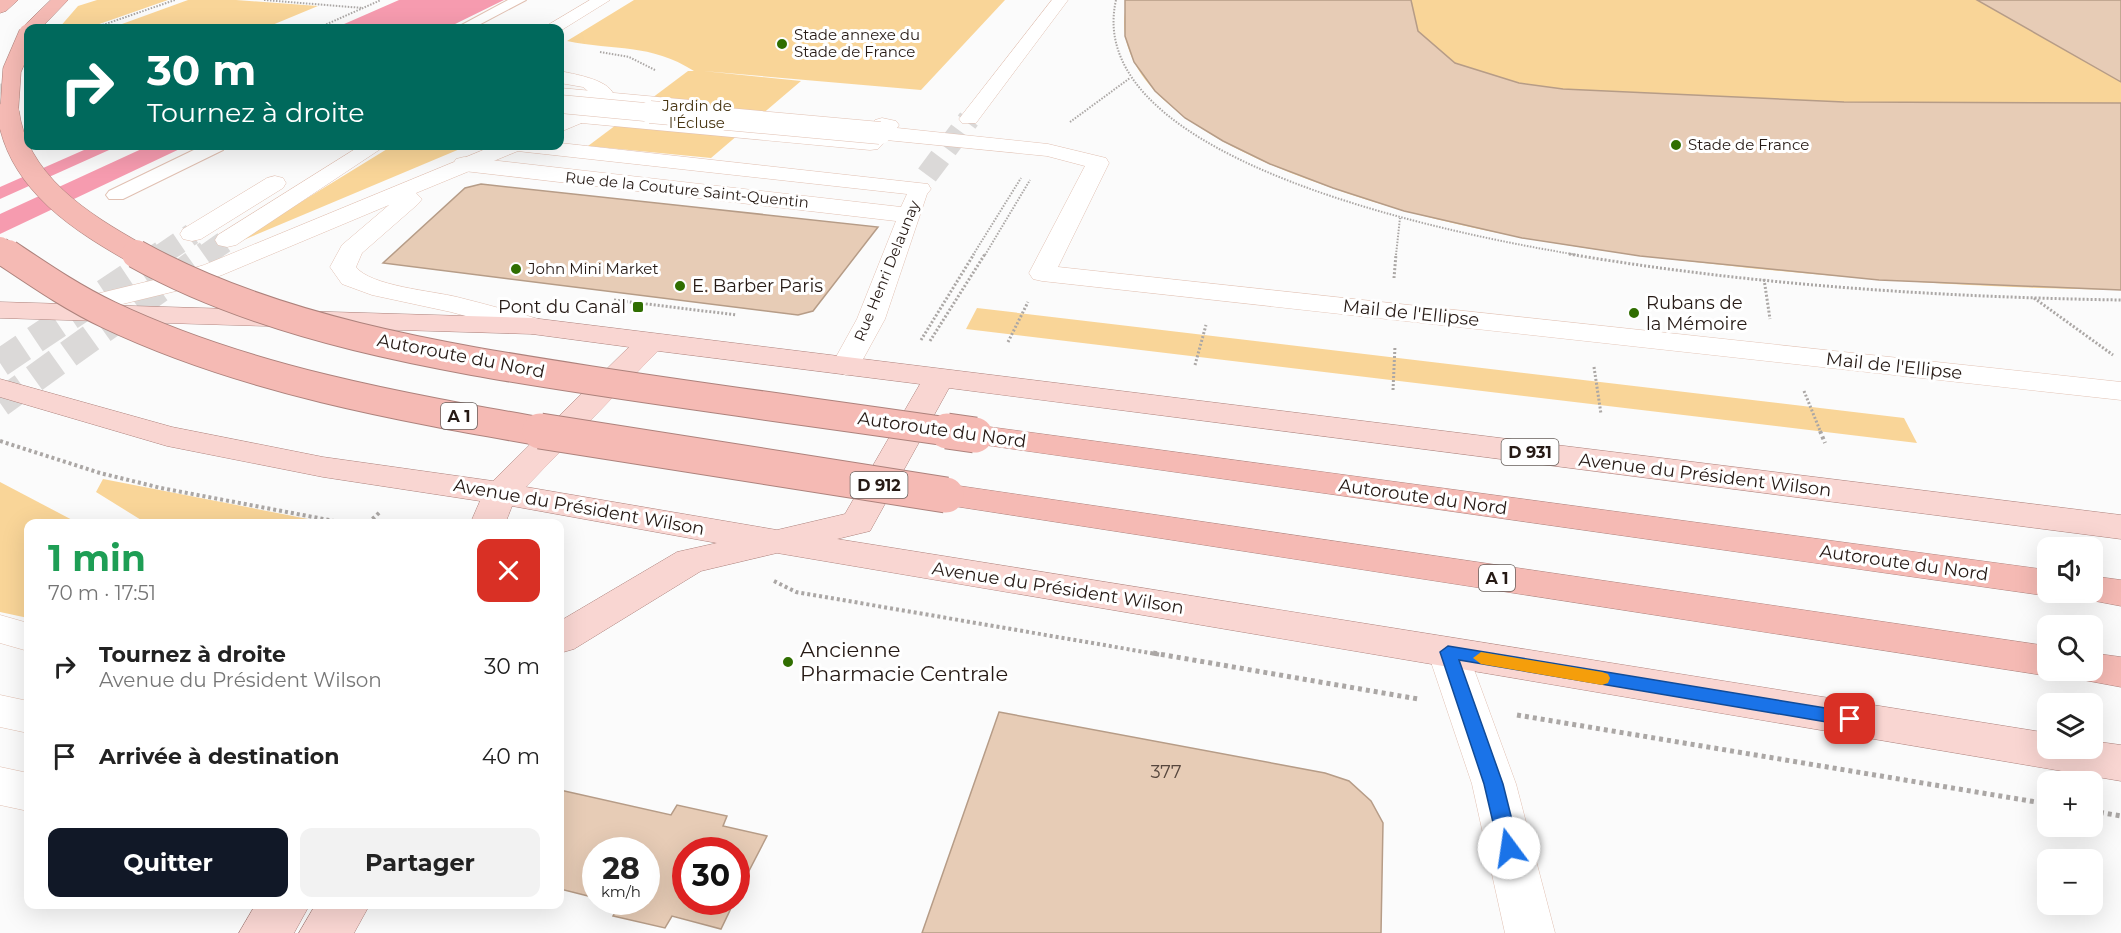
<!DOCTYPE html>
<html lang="fr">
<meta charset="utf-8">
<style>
:root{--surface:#fff;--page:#f2f2f2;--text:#222;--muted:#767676;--accent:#111827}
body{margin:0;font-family:Montserrat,sans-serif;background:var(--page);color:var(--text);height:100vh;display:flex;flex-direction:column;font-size:22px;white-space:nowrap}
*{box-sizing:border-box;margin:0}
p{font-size:20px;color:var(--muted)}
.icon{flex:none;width:33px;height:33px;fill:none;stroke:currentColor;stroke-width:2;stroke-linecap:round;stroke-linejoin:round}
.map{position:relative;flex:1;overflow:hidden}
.panel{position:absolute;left:24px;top:519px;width:540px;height:390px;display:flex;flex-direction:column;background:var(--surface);border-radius:12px;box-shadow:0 6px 24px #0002}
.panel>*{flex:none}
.hud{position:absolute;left:24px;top:24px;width:540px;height:126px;border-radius:12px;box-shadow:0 6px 24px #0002;background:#00695c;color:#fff;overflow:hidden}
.controls{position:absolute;left:2037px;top:537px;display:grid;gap:12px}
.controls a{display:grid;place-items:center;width:66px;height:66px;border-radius:12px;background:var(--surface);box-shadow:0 6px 24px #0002;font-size:30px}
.speed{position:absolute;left:582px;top:837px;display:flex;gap:12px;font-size:30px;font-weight:700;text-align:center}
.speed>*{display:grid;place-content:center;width:78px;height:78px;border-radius:50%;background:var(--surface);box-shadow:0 6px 24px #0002;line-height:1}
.speed small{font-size:15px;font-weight:400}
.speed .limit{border:9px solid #d22;background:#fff;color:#111}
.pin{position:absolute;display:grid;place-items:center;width:51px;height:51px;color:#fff;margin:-26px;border-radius:12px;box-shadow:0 3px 9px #0006}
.me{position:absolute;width:66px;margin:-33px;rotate:346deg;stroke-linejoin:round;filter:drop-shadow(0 0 4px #0008)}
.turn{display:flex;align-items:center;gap:21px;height:126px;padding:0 24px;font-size:27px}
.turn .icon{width:78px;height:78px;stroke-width:2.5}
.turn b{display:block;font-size:42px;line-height:51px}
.round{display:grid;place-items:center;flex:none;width:63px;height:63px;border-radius:12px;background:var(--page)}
.head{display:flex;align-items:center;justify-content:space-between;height:102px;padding:0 24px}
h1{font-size:36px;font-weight:700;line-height:45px;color:#1e9e55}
.action{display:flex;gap:12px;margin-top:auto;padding:12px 24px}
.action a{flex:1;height:69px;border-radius:12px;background:var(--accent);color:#fff;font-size:24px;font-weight:700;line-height:69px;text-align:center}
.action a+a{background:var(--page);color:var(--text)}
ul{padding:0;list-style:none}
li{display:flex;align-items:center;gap:18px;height:90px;padding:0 24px}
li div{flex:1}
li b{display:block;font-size:22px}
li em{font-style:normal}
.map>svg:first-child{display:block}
.green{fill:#f9d598}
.water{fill:#f69baf}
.building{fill:#e7ccb6;stroke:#b69c87;stroke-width:1.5}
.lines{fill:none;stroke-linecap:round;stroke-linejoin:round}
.pedestrian-tunnel{stroke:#dbd9d8;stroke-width:18;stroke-dasharray:18 9;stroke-linecap:butt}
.minor-tunnel{stroke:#dbd9d8;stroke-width:22;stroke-dasharray:22 11;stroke-linecap:butt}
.secondary-tunnel-far1{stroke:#dbd9d8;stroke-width:22;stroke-dasharray:22 11;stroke-linecap:butt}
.secondary-tunnel{stroke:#dbd9d8;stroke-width:28;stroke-dasharray:28 14;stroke-linecap:butt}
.service-casing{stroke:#e1c0b2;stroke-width:2}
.pedestrian-casing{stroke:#e1c0b2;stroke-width:1}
.minor-casing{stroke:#e1c0b2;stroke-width:1}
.tertiary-casing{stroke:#e1c0b2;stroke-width:1}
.secondary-casing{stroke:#e1c0b2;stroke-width:1}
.primary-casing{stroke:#ad827c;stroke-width:1}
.motorway-casing{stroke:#ad827c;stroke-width:1}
.path-far3{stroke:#aba7a5;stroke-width:2;stroke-dasharray:1.5 1.5;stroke-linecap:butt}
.path-far2{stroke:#aba7a5;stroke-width:3;stroke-dasharray:2 2;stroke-linecap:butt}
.path-far1{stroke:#aba7a5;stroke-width:4;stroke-dasharray:3 3;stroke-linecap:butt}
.path{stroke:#aba7a5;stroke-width:5;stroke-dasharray:4 4;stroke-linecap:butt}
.service{fill:#fff;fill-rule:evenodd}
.pedestrian{fill:#fff;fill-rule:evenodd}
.minor{fill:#fff;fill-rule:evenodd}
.tertiary{fill:#fff;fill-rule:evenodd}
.secondary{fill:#fff;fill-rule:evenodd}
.primary{fill:#f9d6d2;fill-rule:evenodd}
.motorway{fill:#f5bab4;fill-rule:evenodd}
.pedestrian-bridge-far1-casing{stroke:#e1c0b2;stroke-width:19;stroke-linecap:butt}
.pedestrian-bridge-casing{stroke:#e1c0b2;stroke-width:23;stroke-linecap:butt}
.motorway-bridge-far3-casing{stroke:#ad827c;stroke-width:19;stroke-linecap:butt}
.motorway-bridge-far2-casing{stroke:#ad827c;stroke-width:23;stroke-linecap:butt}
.motorway-bridge-far1-casing{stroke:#ad827c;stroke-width:30;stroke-linecap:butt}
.motorway-bridge-casing{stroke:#ad827c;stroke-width:37;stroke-linecap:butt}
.pedestrian-bridge-far1{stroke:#fff;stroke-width:18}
.pedestrian-bridge{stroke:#fff;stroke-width:22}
.motorway-bridge-far3{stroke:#f5bab4;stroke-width:18}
.motorway-bridge-far2{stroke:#f5bab4;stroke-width:22}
.motorway-bridge-far1{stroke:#f5bab4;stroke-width:28}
.motorway-bridge{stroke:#f5bab4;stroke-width:35}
.route{fill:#1a73e8;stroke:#114b97;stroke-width:1.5}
.slow{fill:#f59e0b}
.poi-dot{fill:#306e01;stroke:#fff;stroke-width:2}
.labels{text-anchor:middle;stroke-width:6;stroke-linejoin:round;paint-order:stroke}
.far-poi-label{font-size:15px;fill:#261a15;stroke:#fff;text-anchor:start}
.far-park-label{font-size:15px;fill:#493714;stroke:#fff}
.far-street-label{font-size:15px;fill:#261a15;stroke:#fff}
.shield{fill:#fff;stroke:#675f5b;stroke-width:1.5}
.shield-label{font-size:16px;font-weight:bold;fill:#261a15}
.poi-label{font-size:18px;fill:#261a15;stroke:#fff;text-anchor:start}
.street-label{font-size:18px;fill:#261a15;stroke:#fff}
.near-number-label{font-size:18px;fill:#56463d}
.near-poi-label{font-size:21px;fill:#261a15;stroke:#fff;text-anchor:start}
</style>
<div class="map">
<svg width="2121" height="933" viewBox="0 0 2121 933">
<rect width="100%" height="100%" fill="#fbfbfb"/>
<path class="green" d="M97,0h71l-80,28h-29l19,-22z
M188,0h48l82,6 -53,22h-154z
M634,0h371l-84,90 -218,-19 98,10 -90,77 -123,-12 100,-75h6c-44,-28 -79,-20 -127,-30z
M1128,0h993v290c-133,-2 -266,-10 -398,-25 -127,-13 -253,-31 -374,-71 -62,-21 -128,-46 -178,-88 -31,-25 -57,-65 -43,-106z
M392,146h75l-238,100z
M977,308l927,110 13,25 -951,-114z
M103,479l226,44h-183l-50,-31z
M0,482l78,41 -50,1v94l-28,-6z"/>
<path class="water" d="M399,0h105l-57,28h-112z
M93,146h25l-118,53v-12z
M148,146h38l-186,88v-20z"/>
<path class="building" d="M1125,0h286l7,31 37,32 64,20 44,6 281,13 277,1v187l-242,-10 -239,-24 -118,-18 -118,-27 -71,-23 -63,-24 -47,-23 -38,-23 -30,-27 -21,-29 -9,-26z
M1977,0h144v82z
M481,184l222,24 175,19 -65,84 -15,4 -415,-52 82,-75z
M999,712l326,61 24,8 22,20 12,22 -2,110h-459z
M560,790l111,25 6,-10 50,11 -4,10 44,10 -31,60v-46h-50v52h48l-13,27 -49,-13 -7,12 -52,-12 7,-13 -7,-1h33v-52h-50v48l-36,-9z"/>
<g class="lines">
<path class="pedestrian-tunnel" d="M0,93l28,-6"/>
<path class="minor-tunnel" d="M927,175l42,-56"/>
<path class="secondary-tunnel-far1" d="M161,255l31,-21
M206,255l21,-15"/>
<path class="secondary-tunnel" d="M0,363l163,-109
M0,403l208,-149"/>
<defs>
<path id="service" d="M508,0h18l-53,28h-17z
M202,146h23l-2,4 -100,49h-14l-3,-4 3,-4z"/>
<path id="pedestrian" d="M560,88l130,12 7,2 3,4 -3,4 -7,2 -130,-12z
M560,109l305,28 9,-9 -2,-4 3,-4 7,-2 14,3 3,4 -2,3 151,16 58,14 3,5 -51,104 1063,115v18l-1079,-119 -9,-2 -4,-6 56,-107 -38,-10 -161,-16 -8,9 -8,1 -310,-29z"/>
<path id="minor" d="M1052,0h16l-92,123h-14l-3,-4 3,-4z
M560,143l368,41 3,5 -4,5 -42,125 -29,53 -10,3 -10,-3 -5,-6 26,-47 39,-98 -432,-50 -8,-2 -3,-5 3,-5 8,-2 437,50 6,-13 -381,-42 -8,-1 -3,-5h45z
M1448,638l14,5 6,10 48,131 39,149h-50l-33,-149 -44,-131 6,-10z"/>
<path id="tertiary" d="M590,0h20l-50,31v-3h-17z
M560,71c17,4 70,11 50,40l-50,21v-13l33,-15v-9l-10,-8 -23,-4z
M360,146h25l-149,99 -9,2 -9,-2 -3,-5 3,-5z
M493,146h28l-3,5 -102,42 6,6 -4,5 -56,49 -6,14c14,19 77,24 101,30 28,7 57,15 85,23l4,6 -4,6 -10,2 -81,-22 -79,-17 -30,-11 -12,-17 12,-22 47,-40 -167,70 -46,16 -111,27 -10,-2 -4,-6 4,-6 103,-25 46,-14z
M275,176l8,2 3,5 -3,5 -82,51 -9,2 -9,-2 -3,-5 3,-5 84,-51z"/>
<path id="secondary" d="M0,615l28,8v28l-28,-8z
M0,695l28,6v32l-28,-6z
M0,767l28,6v38l-28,-6z"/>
<path id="primary" d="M0,302l532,16 1589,197v24l-1172,-151 -79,143 -33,8 1211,194v15h44v-7l29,4v36l-1344,-228 -76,18 -127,78 -14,4v-32l117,-69 40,-9 -205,-37 -7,18h-35l10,-23 -157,-24 -156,-31 -167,-49v-18l172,48 151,30 170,24 136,-134 -97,-13 -532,-16zM658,351l262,33 -75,130 -68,16 -251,-43z
M256,904h54l-16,29h-55z
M316,904h54l-16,29h-55z"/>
<path id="motorway" d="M0,0h18l-12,11 -6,2z
M51,0h17l-27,28h-13v4h-2l-3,-4 3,-4z
M975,425l1073,145v22h12l-12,4 -1084,-154 -5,-7 5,-7z
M946,484l1102,162v24h15l-15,6 -1114,-173 -5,-8 5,-8z
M2092,576l29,4v26l-42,-8 -4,-6h17z
M2092,653l29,4v30l-43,-8 -5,-9h19z"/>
</defs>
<use href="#service" class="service-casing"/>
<use href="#pedestrian" class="pedestrian-casing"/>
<use href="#minor" class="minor-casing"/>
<use href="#tertiary" class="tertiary-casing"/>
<use href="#secondary" class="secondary-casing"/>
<use href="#primary" class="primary-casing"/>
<use href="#motorway" class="motorway-casing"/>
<path class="path-far3" d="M264,0l99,8
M1116,0c-37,163 351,237 462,255
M94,28l81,-28
M318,28l63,-28
M600,52l29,5 26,13
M1070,122l60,-44
M973,255l48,-77
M985,255l45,-75
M1396,255l4,-37"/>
<path class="path-far2" d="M1569,254c182,31 368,43 552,46
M1394,278l2,-24
M1764,279l6,40
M2034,298l79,57
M614,300l123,15
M921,340l53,-86
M930,341l55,-87
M1008,342l20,-40
M1195,365l11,-40
M1594,367l7,47
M1393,390l2,-44
M1804,391l17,42"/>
<path class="path-far1" d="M1820,431l5,12
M0,441l100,32 61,15 173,33 35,3
M368,523l12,-11
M409,524l20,-3
M774,581l22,11 366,63"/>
<path class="path" d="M1153,653l265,46
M1517,715l531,89
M2092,811l29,5"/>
<use href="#service" class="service"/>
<use href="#pedestrian" class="pedestrian"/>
<use href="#minor" class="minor"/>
<use href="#tertiary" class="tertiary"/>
<use href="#secondary" class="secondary"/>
<use href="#primary" class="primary"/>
<use href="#motorway" class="motorway"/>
<defs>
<path id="pedestrian-bridge-far1" d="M560,104l106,10"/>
<path id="pedestrian-bridge" d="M650,112l230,21"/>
<path id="motorway-bridge-far3" d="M9,114l3,-44 16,-37"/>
<path id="motorway-bridge-far2" d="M8,112c9,71 74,111 131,143
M0,248l10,7"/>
<path id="motorway-bridge-far1" d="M8,254c33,22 65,44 101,61 137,65 291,92 440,118
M136,254c134,75 303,103 453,126 123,19 246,35 369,53"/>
<path id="motorway-bridge" d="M540,431l406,64
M947,431l28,4"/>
</defs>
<use href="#pedestrian-bridge-far1" class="pedestrian-bridge-far1-casing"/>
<use href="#pedestrian-bridge" class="pedestrian-bridge-casing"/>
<use href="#motorway-bridge-far3" class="motorway-bridge-far3-casing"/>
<use href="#motorway-bridge-far2" class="motorway-bridge-far2-casing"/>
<use href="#motorway-bridge-far1" class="motorway-bridge-far1-casing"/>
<use href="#motorway-bridge" class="motorway-bridge-casing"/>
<use href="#pedestrian-bridge-far1" class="pedestrian-bridge-far1"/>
<use href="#pedestrian-bridge" class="pedestrian-bridge"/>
<use href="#motorway-bridge-far3" class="motorway-bridge-far3"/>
<use href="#motorway-bridge-far2" class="motorway-bridge-far2"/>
<use href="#motorway-bridge-far1" class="motorway-bridge-far1"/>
<use href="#motorway-bridge" class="motorway-bridge"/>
</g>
<path class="route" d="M1448,646l402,66 6,2 3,5 -3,5 -6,2 -391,-66 44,124 16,64 -3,6 -7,2 -7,-2 -3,-6 -15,-64 -44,-132z"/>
<path class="slow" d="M1481,652l121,20 6,2 2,4 -2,5 -6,2 -121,-21 -8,-6z"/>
<g class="poi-dot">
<circle cx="782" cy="44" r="6"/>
<circle cx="1676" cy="145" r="6"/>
<circle cx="516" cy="269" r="6"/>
<circle cx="680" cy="286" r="6"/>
<rect x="632" y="301" width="12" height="12" rx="3"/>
<circle cx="1634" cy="313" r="6"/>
<circle cx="788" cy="662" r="6"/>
</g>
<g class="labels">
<g class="far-poi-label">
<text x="794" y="40">Stade annexe du<tspan x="794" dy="17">Stade de France</tspan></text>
<text x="1688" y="150">Stade de France</text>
<text x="528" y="274">John Mini Market</text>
</g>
<g class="far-park-label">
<text x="697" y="111">Jardin de<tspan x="697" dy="17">l'Écluse</tspan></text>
</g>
<g class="far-street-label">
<text transform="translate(687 190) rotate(6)" y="5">Rue de la Couture Saint-Quentin</text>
<text transform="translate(887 271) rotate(-68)" y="5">Rue Henri Delaunay</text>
</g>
<g class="shield">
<rect x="441" y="403" width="36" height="26" rx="4.5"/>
<rect x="1501.5" y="439" width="57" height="26" rx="4.5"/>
<rect x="850.5" y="472" width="57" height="26" rx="4.5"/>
<rect x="1479" y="565" width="36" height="26" rx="4.5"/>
</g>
<g class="shield-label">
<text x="459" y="422">A 1</text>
<text x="1530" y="458">D 931</text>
<text x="879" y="491">D 912</text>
<text x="1497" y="584">A 1</text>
</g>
<g class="poi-label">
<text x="692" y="292">E. Barber Paris</text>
<text x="1646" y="309">Rubans de<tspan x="1646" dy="21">la Mémoire</tspan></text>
<text x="626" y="313" text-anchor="end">Pont du Canal</text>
</g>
<g class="street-label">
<text transform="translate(1411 313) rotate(6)" y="6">Mail de l'Ellipse</text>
<text transform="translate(461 356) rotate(11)" y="6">Autoroute du Nord</text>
<text transform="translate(1894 366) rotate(6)" y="6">Mail de l'Ellipse</text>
<text transform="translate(942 430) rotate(8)" y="6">Autoroute du Nord</text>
<text transform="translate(1705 475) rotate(7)" y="6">Avenue du Président Wilson</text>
<text transform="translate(1423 497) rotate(8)" y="6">Autoroute du Nord</text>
<text transform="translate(579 507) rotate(10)" y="6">Avenue du Président Wilson</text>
<text transform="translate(1904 563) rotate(8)" y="6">Autoroute du Nord</text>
<text transform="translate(1058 588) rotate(9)" y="6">Avenue du Président Wilson</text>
</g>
<g class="near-number-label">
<text x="1166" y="778">377</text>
</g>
<g class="near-poi-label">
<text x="800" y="657">Ancienne<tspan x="800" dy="24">Pharmacie Centrale</tspan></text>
</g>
</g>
</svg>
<div class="controls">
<a><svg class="icon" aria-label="sound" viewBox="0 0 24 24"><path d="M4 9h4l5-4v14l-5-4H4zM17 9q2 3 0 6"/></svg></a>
<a><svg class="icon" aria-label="search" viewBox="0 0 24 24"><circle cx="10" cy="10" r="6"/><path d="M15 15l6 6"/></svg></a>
<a><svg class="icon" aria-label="layers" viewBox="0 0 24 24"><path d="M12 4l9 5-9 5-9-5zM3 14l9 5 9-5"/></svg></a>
<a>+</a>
<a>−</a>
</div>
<div class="speed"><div>28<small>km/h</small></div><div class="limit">30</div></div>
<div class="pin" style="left:1850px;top:719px;background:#d93025"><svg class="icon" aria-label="arrive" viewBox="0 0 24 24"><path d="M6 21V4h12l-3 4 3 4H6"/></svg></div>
<svg class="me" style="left:1509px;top:848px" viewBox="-20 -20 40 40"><circle r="19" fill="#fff"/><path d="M0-13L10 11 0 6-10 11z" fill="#1a73e8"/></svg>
<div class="hud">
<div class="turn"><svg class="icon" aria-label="right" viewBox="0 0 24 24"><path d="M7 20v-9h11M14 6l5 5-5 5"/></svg><div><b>30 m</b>Tournez à droite</div></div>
</div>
<section class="panel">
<div class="head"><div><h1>1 min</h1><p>70 m · 17:51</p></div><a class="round" style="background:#d93025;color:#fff"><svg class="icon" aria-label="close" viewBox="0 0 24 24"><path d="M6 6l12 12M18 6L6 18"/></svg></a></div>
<ul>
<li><svg class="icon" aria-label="right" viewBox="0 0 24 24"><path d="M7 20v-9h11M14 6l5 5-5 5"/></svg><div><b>Tournez à droite</b><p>Avenue du Président Wilson</p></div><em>30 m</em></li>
<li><svg class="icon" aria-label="arrive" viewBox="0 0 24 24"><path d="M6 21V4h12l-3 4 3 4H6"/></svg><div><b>Arrivée à destination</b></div><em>40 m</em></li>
</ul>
<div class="action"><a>Quitter</a><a>Partager</a></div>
</section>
</div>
